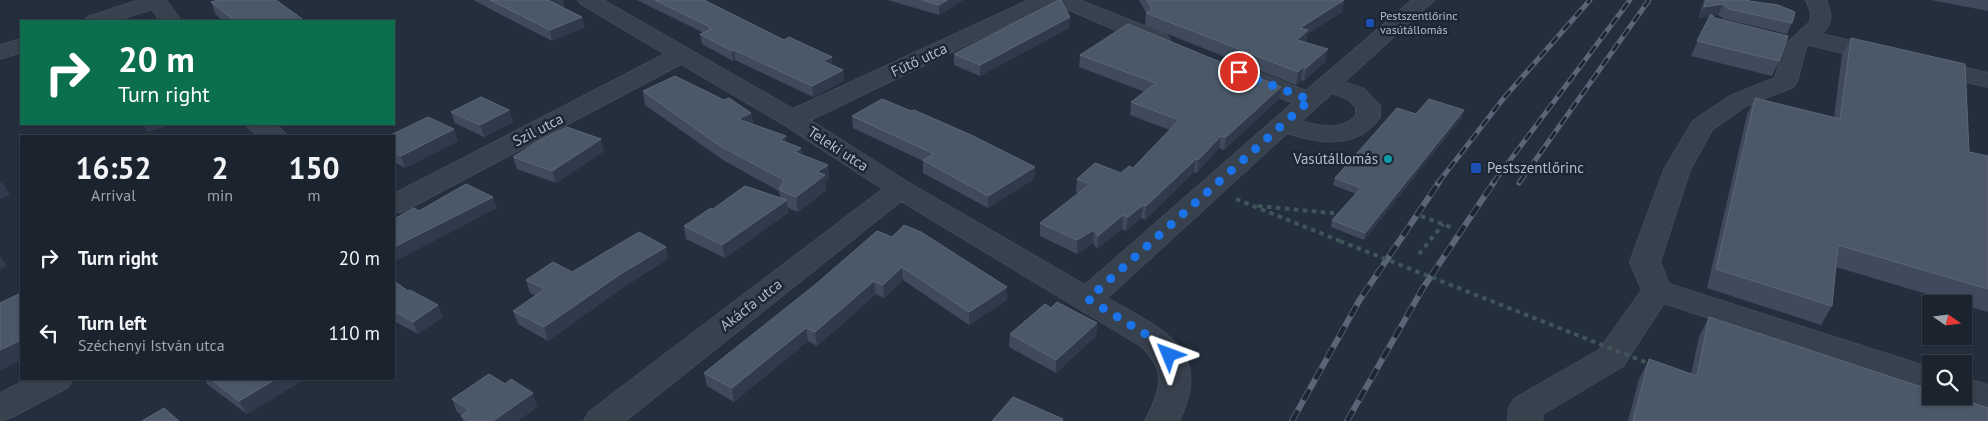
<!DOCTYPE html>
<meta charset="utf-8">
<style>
:root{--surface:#1b232e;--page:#242b36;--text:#f1f3f6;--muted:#a0a4aa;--line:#39404a}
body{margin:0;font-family:"PT Sans",sans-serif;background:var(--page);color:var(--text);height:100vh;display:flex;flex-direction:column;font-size:19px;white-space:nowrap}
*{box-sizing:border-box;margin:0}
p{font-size:16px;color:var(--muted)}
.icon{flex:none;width:28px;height:28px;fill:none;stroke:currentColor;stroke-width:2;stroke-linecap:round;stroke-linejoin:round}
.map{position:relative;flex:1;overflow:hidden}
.drawer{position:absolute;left:20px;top:135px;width:375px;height:245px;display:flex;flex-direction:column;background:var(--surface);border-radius:0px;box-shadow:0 1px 4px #0004,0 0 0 1px var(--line)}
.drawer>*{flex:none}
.banner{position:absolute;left:20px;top:20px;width:375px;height:105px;border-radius:0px;box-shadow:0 1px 4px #0004,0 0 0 1px var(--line);background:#0b6e4f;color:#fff;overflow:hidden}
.needle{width:32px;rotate:104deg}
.buttons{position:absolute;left:1922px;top:295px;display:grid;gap:10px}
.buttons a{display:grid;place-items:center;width:50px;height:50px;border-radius:0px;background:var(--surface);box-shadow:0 1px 4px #0004,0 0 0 1px var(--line);font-size:25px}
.pin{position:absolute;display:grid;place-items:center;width:42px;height:42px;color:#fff;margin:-21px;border:2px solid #fff;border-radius:50%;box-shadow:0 1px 5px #0007}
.me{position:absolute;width:55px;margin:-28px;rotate:314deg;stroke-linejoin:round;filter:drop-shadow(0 0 4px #0008)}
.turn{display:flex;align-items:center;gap:18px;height:105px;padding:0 15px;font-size:22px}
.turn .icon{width:65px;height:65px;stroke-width:2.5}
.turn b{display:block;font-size:35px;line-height:42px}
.eta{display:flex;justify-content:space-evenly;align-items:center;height:85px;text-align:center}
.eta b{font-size:30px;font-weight:600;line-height:35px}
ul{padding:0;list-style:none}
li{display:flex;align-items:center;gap:15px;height:75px;padding:0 15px}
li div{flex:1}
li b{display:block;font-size:19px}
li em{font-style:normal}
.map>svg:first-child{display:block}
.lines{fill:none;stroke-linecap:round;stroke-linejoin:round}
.minor-casing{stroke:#414a57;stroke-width:2}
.path{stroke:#3f5557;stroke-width:4;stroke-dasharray:4.5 4.5;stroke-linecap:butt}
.minor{fill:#38414e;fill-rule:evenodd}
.rail-far1-casing{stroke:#5a6575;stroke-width:5}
.rail-casing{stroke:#5a6575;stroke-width:6}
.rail-far1{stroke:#1d2633;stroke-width:3;stroke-dasharray:9;stroke-linecap:butt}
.rail{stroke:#1d2633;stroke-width:4.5;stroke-dasharray:12;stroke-linecap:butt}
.path-bridge{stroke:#3f5557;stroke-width:4;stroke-dasharray:4.5 4.5;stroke-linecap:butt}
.wall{fill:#3f4b5c}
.shaded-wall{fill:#2f3b4b}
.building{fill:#4b5868;stroke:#5c6777}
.route{stroke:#1a73e8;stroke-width:9;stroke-dasharray:0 16.2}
.transit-dot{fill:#1a4fb4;stroke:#1d2633;stroke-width:2}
.culture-dot{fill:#0f9aa8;stroke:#1d2633;stroke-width:2}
.labels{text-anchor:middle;stroke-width:5;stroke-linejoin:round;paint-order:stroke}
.far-poi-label{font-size:12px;fill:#b4bcc9;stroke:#1d2633;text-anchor:start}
.street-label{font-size:15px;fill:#b4bcc9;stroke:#1d2633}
.poi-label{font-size:15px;fill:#b4bcc9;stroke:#1d2633;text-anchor:end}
</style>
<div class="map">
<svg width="1988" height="421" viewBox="0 0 1988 421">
<rect width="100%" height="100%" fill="#242f3e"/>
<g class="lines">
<defs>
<path id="minor" d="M139,0h27l15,21h-21l-8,-12 -37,12h-31l4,-4z
M578,0h25l190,109 236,-109h50l88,35 3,5 -3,5 -8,1 -8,-1 -98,-42 -243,117 99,63 176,102 208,-182 -56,-23 -3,-5 3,-5 8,-2 8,2 53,21 106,-91h22l-90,82 20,7 16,17v11c-22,32 -60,27 -93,16l-180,165c54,31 108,51 72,123h-34c16,-30 23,-50 -4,-75l-240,-145 -276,220h-41l5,-9 294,-223 -100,-65 -102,-60 -277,147 -10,2v-19l271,-140 -84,-50zM1332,93l16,6 8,8v9c-15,15 -36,11 -55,5z
M1806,0h20c6,15 7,23 -5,34l69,16 3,5 -3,5 -8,2 -73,-17 -3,2 -9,35 -4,5 -47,19 -34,24 -22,40 -30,92 9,22 262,84v24l-267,-89 -41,63 -80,48 -1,7h-34l1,-13 5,-9 85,-49 43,-60 -12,-28 34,-92 26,-44 3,-5 37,-25 45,-18 10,-33 25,-23 1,-10z
M21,39v13l-21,7v-14z
M1929,59l59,14v14l-67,-16 -3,-5 3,-5z
M246,124c16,0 31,-3 41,12 -15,1 -32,3 -41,-12z
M1964,378l24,7v25l-36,-11 -1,-3h13z
M28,379h45l-5,8 -56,30 -12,4v-28z"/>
</defs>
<use href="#minor" class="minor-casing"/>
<path class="path" d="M1236,199l104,42
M1258,206l84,8
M1421,216l32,12
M1419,254l24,-30"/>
<use href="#minor" class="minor"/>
<defs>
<path id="rail-far1" d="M1438,183l65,-84 87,-99
M1493,183l137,-183
M1519,183l130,-183"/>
<path id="rail" d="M1292,421l67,-120 80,-119
M1347,421l76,-133 71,-106"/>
</defs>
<use href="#rail-far1" class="rail-far1-casing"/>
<use href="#rail" class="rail-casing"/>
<use href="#rail-far1" class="rail-far1"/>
<use href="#rail" class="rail"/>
<path class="path-bridge" d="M1340,241l310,123"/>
</g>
<path class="wall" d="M473,0h90l1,6 -2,1 23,20 -33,14z
M637,0h67l139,70 1,11 -31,16 -78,-37 -2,1 -31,-17 -2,-10 4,-1z
M888,0h75l-24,15z
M1139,0h205l-2,12 -35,22 -1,8 19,20 -21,19 -3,-1 -5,5 -151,-60 1,-12z
M1704,0h46l-1,1 43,22 -5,11 -63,-15 -6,-4 -5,1 66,45 -7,15 -81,-20 18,-40 -10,2z
M1931,0h57v11z
M211,2l94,19h-81l-8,-6z
M1069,28l-89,48 -26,-11v-11z
M1851,38l118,114 19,4v156l-24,-7v-1h-4l-124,-37 -4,39 -11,19 -114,-37 40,-173 8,-17 79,19 8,-62z
M1080,55l201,32 -2,12 -55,51 -5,-2 -22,25 -3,-1 -49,48 -4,-2 -15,13 -4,-2 -25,20 -4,-6 -16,11 -37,-18v-13l38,-30 -2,-1 1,-13 44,-6 12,-5 37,-38 -40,-15 1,-13 14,-10 -66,-25z
M643,91l81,9 27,13 2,11 33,12v7l16,12 27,24 -4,3 1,8 -28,22 -10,-4v5l-63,45 -39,-19 -2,-13 29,-17 67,-11 -1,-7 -56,-31 -78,-55z
M509,110l4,12 -29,15 -29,-14 -4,-11z
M1416,114l46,3 -98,123 -33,-13 1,-7 24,-26 -23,-9 2,-7z
M852,116l183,51 -1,12 -46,29 -65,-35v-12l-70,-33z
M394,136l64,5 -53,27 -11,-6z
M604,151l-48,32 -39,-14 -4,-12z
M877,231l130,69 -38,25 -66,-45 -19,18 -8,-4 -59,52 -9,-5 -74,61 -27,-16 -3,-13 112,-89z
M668,259l-43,27 -77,55 -30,-17 -5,-13 23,-15 -6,-3 -4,-13 46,-8z
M394,281l49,36 -25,17 -24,-13z
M1051,308l46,15 -1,13 -40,37 -47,-26 1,-13z
M1709,317l279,104h-360l11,-42 10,-20 42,15 8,-37z
M205,379h100l-58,35 -40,-30z
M505,384l28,9 4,14 -19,14h-55l-2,-5 1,-1 -5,-3 -5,-13z"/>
<path class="shaded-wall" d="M548,0h15l1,6 -13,5z
M947,0h16l-24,15v-10z
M1344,0l-2,12 -35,22 -1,9 -9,-3 3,-12z
M1723,4l-5,11 -19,3 5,-11z
M582,17l3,10 -33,14 -2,-11z
M1070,17l-1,11 -89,48v-11z
M1328,49l-3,13 -21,19 2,-13z
M734,50l1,10 -2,1 -1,-10z
M832,57l1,10 -10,-6z
M1303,67l-2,13 -5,5 2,-13z
M843,70l1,11 -31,16 -1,-11z
M1281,87l-2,12 -55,51 2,-13z
M509,110l4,12 -29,15 -4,-12z
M1464,110l-2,7 -98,123 1,-7z
M751,113l2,14 -15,-8z
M143,124h30l-25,8z
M454,129l4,12 -53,27 -4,-12z
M786,136l1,15 -7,-11z
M1221,136l-2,12 -22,25 1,-13z
M601,139l3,12 -48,32 -4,-12z
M801,148l2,15 -8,-11z
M1196,159l-2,13 -49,48 1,-14z
M828,165l1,14 -4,3 1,8 -28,22 -2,-15 21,-25z
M1035,167l-1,12 -46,29v-12z
M2,182l8,13 -10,4v-16z
M493,197l4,11 -103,54v-15z
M787,200l1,13 -63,45 -3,-13z
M1143,205l-2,13 -15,13 2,-14z
M1123,215l-1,14 -25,20 1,-13z
M1094,230l-1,13 -16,11v-14z
M666,247l2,12 -43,27 -77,55 -4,-14 78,-54z
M0,256l7,10 -7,3z
M902,267l1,13 -19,18 -1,-13z
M874,281l2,13 -59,52 -2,-14z
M1007,287v13l-38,25v-13z
M438,305l5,12 -25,17 -5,-12z
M1097,323l-1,13 -40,37v-13z
M806,328l2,13 -74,61 -2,-14z
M21,340v20l-21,11v-21z
M276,379h29l-58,35 -8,-13z
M533,393l4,14 -19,14h-25z"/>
<path class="building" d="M218,0h58l29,21h-70l-24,-19z
M490,0h59h-1l34,17 -32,13z
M655,0h49l80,40 5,-3 43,20 -9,4 20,9 -31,16 -78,-36 -2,1 -32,-17 12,-5 -4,-2h2z
M922,0h25l-8,5z
M1059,0h2l9,17 -90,48 -26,-11z
M1147,0h197l-44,28 8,2 -11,10 31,9 -22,19 -3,-1 -5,5 -152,-59 6,-4z
M1706,0h44l-1,1 29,4 17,7 -3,11 -63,-14 -6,-5 -19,3z
M1711,14l4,4 73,18 -9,25 -82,-20z
M1128,24l153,63 -55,50 -5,-1 -23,24 -2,-1 -50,47 -3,-1 -15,12 -5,-2 -25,21 -4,-6 -17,10 -37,-17 50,-39 -13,-5 18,-16 26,10 8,-7 4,2 46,-48 -48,-18 25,-19 -76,-28z
M1851,38l114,26 4,88 19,4v133l-150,-44 -6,61 -116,-37 39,-171 85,21z
M675,76l49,24 5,-2 22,15 -13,6 48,17 -6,4 21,8 -6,4 33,13 -11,7 8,3 -29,22 -17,-7 5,-10 -64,-34 -77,-55z
M481,97l28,13 -29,15 -29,-13z
M882,99l29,12 3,-1 57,25 64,32 -47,29 -65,-36 11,-6 -82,-38z
M1429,99l35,11 -99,123 -33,-13 29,-32 -26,-10 62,-70 19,6z
M428,117l26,12 -53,27 -7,-4v-16h-5z
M567,127l34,12 -49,32 -39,-14 27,-17z
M466,184l27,13 -99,50v-28l20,-11 5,3z
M745,186l42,14 -65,45 -38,-19 27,-18 2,1z
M904,225l17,7 86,55 -38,25 -67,-45 -19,18 -9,-4 -59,51 -9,-4 -74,60 -28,-15 112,-89 61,-53 15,6z
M639,232l27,15 -44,26 -78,54 -31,-16 32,-22 -19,-9 27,-18 19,10z
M394,281l14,10 2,-1 28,15 -25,17 -19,-11z
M21,293v47l-21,10v-47z
M1057,302l40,21 -41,37 -46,-26 35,-30 6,4z
M1709,317l222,73v6h21l36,12v13h-355l16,-62 48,17z
M489,374l16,10 6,-5 22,14 -40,28h-25l-7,-5 8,-6 -17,-11z
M211,379h65l-37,22z
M1013,397l50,22 -1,2h-70z
M164,408l15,13h-37z"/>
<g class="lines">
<path class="route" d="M1169,355l-17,-17 -64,-39 222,-199 -71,-28"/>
</g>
<g class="transit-dot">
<rect x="1365" y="18" width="10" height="10" rx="2.5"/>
<rect x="1470" y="162" width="12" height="12" rx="2.5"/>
</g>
<circle class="culture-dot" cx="1388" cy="159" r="5"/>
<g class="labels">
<g class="far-poi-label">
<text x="1380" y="20">Pestszentlőrinc<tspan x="1380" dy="14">vasútállomás</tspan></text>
</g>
<g class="street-label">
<text transform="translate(919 60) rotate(-25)" y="5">Fűtő utca</text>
<text transform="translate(538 130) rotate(-27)" y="5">Szil utca</text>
<text transform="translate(838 149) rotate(33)" y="5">Teleki utca</text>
<text transform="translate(751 305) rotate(-38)" y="5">Akácfa utca</text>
</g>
<g class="poi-label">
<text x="1378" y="164">Vasútállomás</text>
<text x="1487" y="173" text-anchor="start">Pestszentlőrinc</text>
</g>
</g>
</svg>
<div class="buttons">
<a><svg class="needle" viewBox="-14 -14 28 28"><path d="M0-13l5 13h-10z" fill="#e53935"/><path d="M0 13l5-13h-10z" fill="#a0a4aa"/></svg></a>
<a><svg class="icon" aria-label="search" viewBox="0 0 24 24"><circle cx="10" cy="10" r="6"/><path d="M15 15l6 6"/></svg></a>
</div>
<div class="pin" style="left:1239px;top:72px;background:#d93025"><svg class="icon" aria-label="arrive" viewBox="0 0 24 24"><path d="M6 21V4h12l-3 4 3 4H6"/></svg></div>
<svg class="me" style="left:1169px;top:355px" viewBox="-20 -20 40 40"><path d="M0-17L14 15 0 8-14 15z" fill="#1a73e8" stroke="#fff" stroke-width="4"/></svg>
<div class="banner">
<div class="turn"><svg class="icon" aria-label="right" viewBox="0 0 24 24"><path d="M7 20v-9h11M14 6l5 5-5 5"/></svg><div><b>20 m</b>Turn right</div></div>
</div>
<section class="drawer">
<div class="eta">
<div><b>16:52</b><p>Arrival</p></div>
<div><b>2</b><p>min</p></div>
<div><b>150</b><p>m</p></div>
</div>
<ul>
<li><svg class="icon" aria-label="right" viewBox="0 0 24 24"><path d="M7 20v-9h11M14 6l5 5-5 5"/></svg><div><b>Turn right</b></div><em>20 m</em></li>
<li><svg class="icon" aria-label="left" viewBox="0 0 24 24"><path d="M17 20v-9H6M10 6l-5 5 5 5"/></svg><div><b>Turn left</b><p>Széchenyi István utca</p></div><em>110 m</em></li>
</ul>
</section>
</div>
